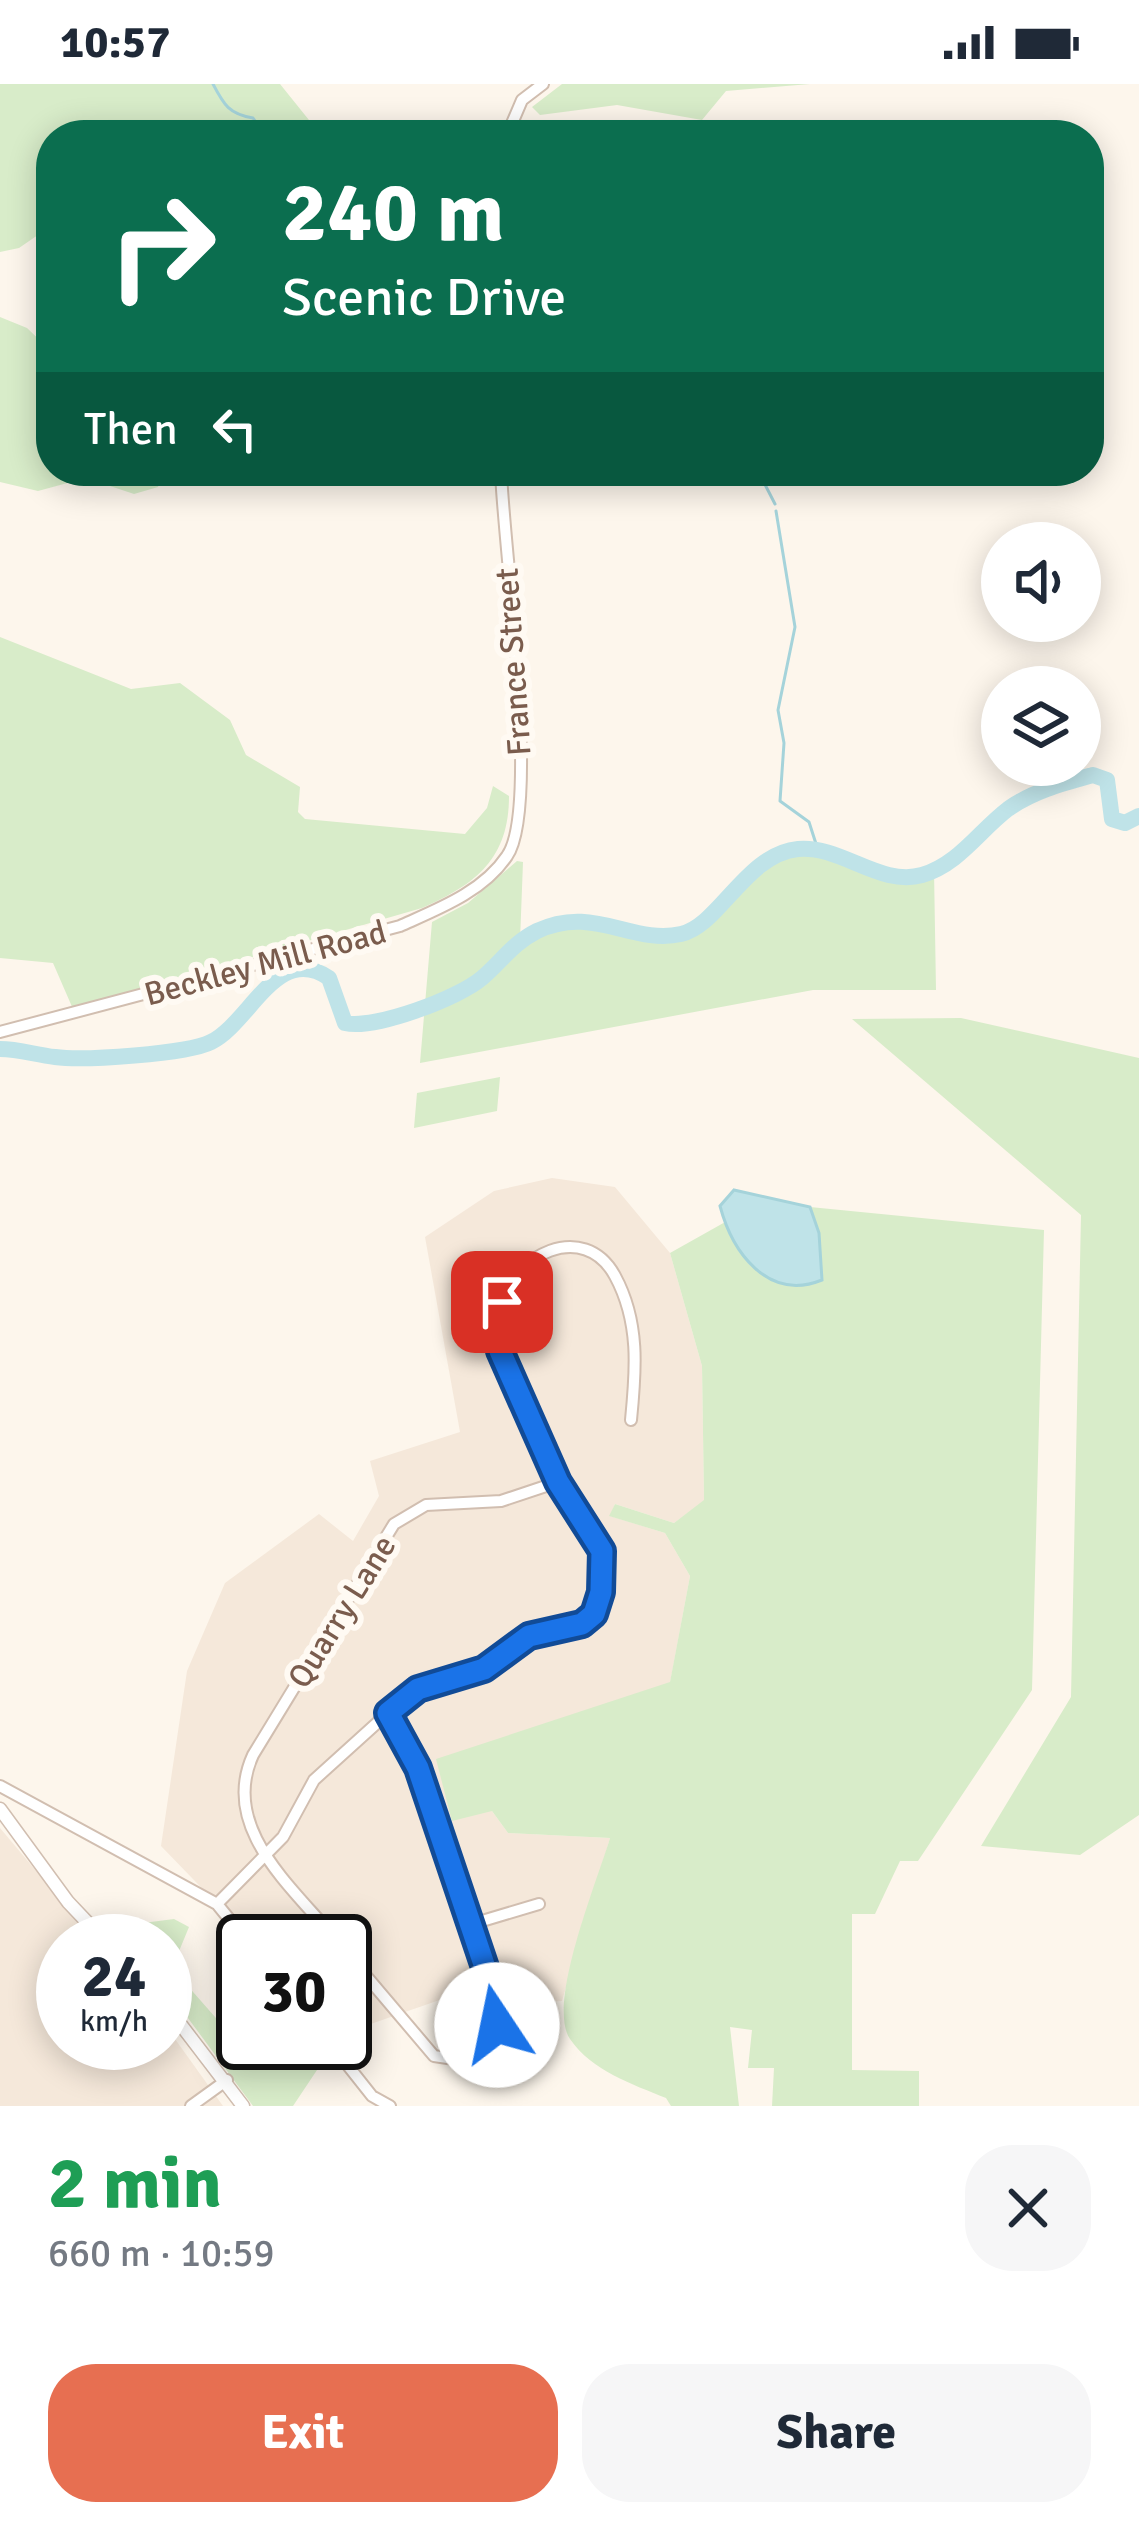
<!DOCTYPE html>
<meta charset="utf-8">
<style>
:root{--surface:#fff;--page:#f6f6f7;--text:#1f2937;--muted:#747a83;--accent:#e76f51}
body{margin:0;font-family:Signika,sans-serif;background:var(--page);color:var(--text);height:100vh;display:flex;flex-direction:column;font-size:45px;white-space:nowrap}
*{box-sizing:border-box;margin:0}
p{font-size:39px;color:var(--muted)}
.icon{flex:none;width:66px;height:66px;fill:none;stroke:currentColor;stroke-width:2;stroke-linecap:round;stroke-linejoin:round}
.map{position:relative;height:2022px;overflow:hidden}
.details{display:flex;flex-direction:column;background:var(--surface);flex:1}
.details>*{flex:none}
.guide{position:absolute;left:36px;top:36px;width:1068px;height:366px;border-radius:48px;box-shadow:0 6px 30px #0003;background:#0b6e4f;color:#fff;overflow:hidden}
.tools{position:absolute;left:981px;top:438px;display:grid;gap:24px}
.tools a{display:grid;place-items:center;width:120px;height:120px;border-radius:50%;background:var(--surface);box-shadow:0 6px 30px #0003;font-size:60px}
.speed{position:absolute;left:36px;top:1830px;display:flex;gap:24px;font-size:60px;font-weight:700;text-align:center}
.speed>*{display:grid;place-content:center;width:156px;height:156px;border-radius:50%;background:var(--surface);box-shadow:0 6px 30px #0003;line-height:1}
.speed small{font-size:30px;font-weight:400}
.speed .limit{border:6px solid #111;border-radius:18px;background:#fff;color:#111}
.pin{position:absolute;display:grid;place-items:center;width:102px;height:102px;color:#fff;margin:-51px;border-radius:24px;box-shadow:0 6px 18px #0006}
.me{position:absolute;width:132px;margin:-66px;rotate:349deg;stroke-linejoin:round;filter:drop-shadow(0 0 9px #0008)}
.turn{display:flex;align-items:center;gap:42px;height:252px;padding:0 48px;font-size:54px}
.turn .icon{width:156px;height:156px;stroke-width:2.5}
.turn b{display:block;font-size:84px;line-height:102px}
.then{display:flex;align-items:center;height:114px;padding:0 48px;background:#0003;gap:24px;font-size:45px}
.round{display:grid;place-items:center;flex:none;width:126px;height:126px;border-radius:48px;background:var(--page)}
.headline{display:flex;align-items:center;justify-content:space-between;height:204px;padding:0 48px}
h1{font-size:72px;font-weight:700;line-height:90px;color:#1e9e55}
.primary-button{display:flex;gap:24px;margin-top:auto;padding:24px 48px}
.primary-button a{flex:1;height:138px;border-radius:48px;background:var(--accent);color:#fff;font-size:48px;font-weight:700;line-height:138px;text-align:center}
.primary-button a+a{background:var(--page);color:var(--text)}
.status{display:flex;justify-content:space-between;align-items:center;height:84px;padding:0 60px;background:var(--surface);direction:ltr}
.status svg{height:33px;fill:currentColor}
.map>svg:first-child{display:block}
.residential{fill:#f5e8da}
.green{fill:#d8ecc9}
.water{fill:#bfe3e8;stroke:#a5d3da;stroke-width:3}
.lines{fill:none;stroke-linecap:round;stroke-linejoin:round}
.stream{stroke:#a5d3da;stroke-width:3}
.river{stroke:#bfe3e8;stroke-width:16}
.minor-casing{stroke:#d1beb0;stroke-width:14}
.tertiary-casing{stroke:#d1beb0;stroke-width:15}
.minor{stroke:#fff;stroke-width:10}
.tertiary{stroke:#fff;stroke-width:12}
.route-casing{stroke:#114b97;stroke-width:30}
.route{stroke:#1a73e8;stroke-width:21}
.labels{text-anchor:middle;stroke-width:12;stroke-linejoin:round;paint-order:stroke}
.street-label{font-size:33px;fill:#7a5c4d;stroke:#fffaf3}
</style>
<div class="status"><b>10:57</b><svg viewBox="0 0 49 12"><path d="M0 12V9h3v3zM5 12V6h3v6zM10 12V3h3v9zM15 12V0h3v12zM26 1h20v11H26zM47 4h2v5h-2z"/></svg></div>
<div class="map">
<svg width="1139" height="2022" viewBox="0 0 1139 2022">
<rect width="100%" height="100%" fill="#fdf6ec"/>
<path class="residential" d="M552,1094l63,9 55,66 32,113 2,135 -30,22 -59,-19 -5,12 55,17 25,43 -20,107 -178,128 16,22 102,5 -48,163 -86,5 -5,-17 -126,44v-92h-92l-92,-95 26,-175 38,-88 94,-69 34,27 26,-45 -9,-35 90,-29 -35,-195 69,-46z
M0,1744l95,113h-32v102h102v-18l58,81h-223z"/>
<path class="green" d="M0,0h280l37,46 11,5h-277v91l-32,22 -19,4z
M562,0h248l-84,7 -24,29 -85,-15 -77,10 -8,-8z
M0,233l27,11 24,23v120h113l-6,16 -24,7 -48,-16 -48,13 -38,-9z
M0,553l131,52 49,-6 50,37 16,35 54,32 -2,25 7,7 160,15 22,-26 6,-22 16,10c0,62 -32,88 -87,112l-349,101 -20,-46 -53,-5z
M792,766c50,-5 94,42 142,20l2,120h-123l-393,73 12,-141 36,-19 49,-42 6,1 -3,79c77,-47 105,7 162,-7 33,-8 64,-71 110,-84z
M961,934l178,40v757l-59,40 -99,-9 90,-149 10,-482 -229,-196z
M500,993l-3,34 -83,17 3,-35z
M810,1123l234,23 -12,460 -114,171h-18l-25,53h-23v156l67,1v35h-147l2,-38h-26l4,-38 -22,-3 9,79h-68l-5,-8c-34,-14 -74,-27 -96,-59 -24,-34 28,-160 40,-201l-102,-5 -16,-22 -40,10 -16,-62 234,-77 20,-106 -25,-43 -56,-17 6,-12 59,19 30,-23 -2,-134 -32,-113 57,-32c22,62 34,53 95,58l-3,-46z
M174,1835l15,8 -12,29 2,20 73,83 13,-1 17,-15h25l12,24 -26,39h-40l-88,-119v-46h-33l11,-18z"/>
<path class="water" d="M734,1106l76,17 9,26 3,47c-55,22 -90,-29 -102,-74z"/>
<g class="lines">
<path class="stream" d="M213,0c11,21 16,30 40,34l12,17
M758,387l17,33
M776,427l19,116 -17,83 6,33 -4,58 29,21 9,28"/>
<path class="river" d="M0,965c19,0 36,6 55,8 28,4 132,-3 156,-15 39,-19 66,-100 118,-64l16,45c29,7 114,-25 137,-45 19,-16 31,-35 55,-47 56,-27 95,14 144,3 38,-8 65,-80 117,-85 43,-4 82,38 124,26 37,-11 57,-44 86,-66 25,-18 56,-26 85,-34l14,5 5,39 13,4 14,-7"/>
<defs>
<path id="minor" d="M507,51l15,-35 21,-16
M0,948l400,-106c38,-17 83,-34 107,-70 34,-48 -4,-312 -6,-385
M0,1702l217,118 30,37
M217,1820l66,-67 31,-57 94,-85 24,-13 52,-13 45,-32 34,-6 31,-17c7,-20 14,-42 8,-63 -7,-22 -28,-43 -40,-63 -11,-18 -16,-40 -25,-59 -17,-41 -46,-74 -36,-121 10,-53 83,-89 114,-32 25,46 21,94 16,144
M472,1840l67,-20
M337,1857c-43,-53 -118,-112 -84,-186l141,-231 32,-19 75,-4 57,-19
M345,1867l89,105 27,4 32,-19 5,-35 -80,-238 -30,-55
M330,1959l42,53 18,10
M191,2022l36,-26"/>
<path id="tertiary" d="M0,1725l68,93 37,39
M165,1920l78,102"/>
</defs>
<use href="#minor" class="minor-casing"/>
<use href="#tertiary" class="tertiary-casing"/>
<use href="#minor" class="minor"/>
<use href="#tertiary" class="tertiary"/>
</g>
<g class="lines">
<defs>
<path id="route" d="M497,1941l1,-19 -80,-238 -30,-55 30,-24 66,-20 45,-33 53,-12 12,-10 7,-22 1,-41 -44,-69 -58,-131 2,-49"/>
</defs>
<use href="#route" class="route-casing"/>
<use href="#route" class="route"/>
</g>
<g class="labels">
<g class="street-label">
<text transform="translate(512 578) rotate(-94)" y="12">France Street</text>
<text transform="translate(265 878) rotate(-15)" y="12">Beckley Mill Road</text>
<text transform="translate(341 1527) rotate(-58)" y="12">Quarry Lane</text>
</g>
</g>
</svg>
<div class="tools">
<a><svg class="icon" aria-label="sound" viewBox="0 0 24 24"><path d="M4 9h4l5-4v14l-5-4H4zM17 9q2 3 0 6"/></svg></a>
<a><svg class="icon" aria-label="layers" viewBox="0 0 24 24"><path d="M12 4l9 5-9 5-9-5zM3 14l9 5 9-5"/></svg></a>
</div>
<div class="speed"><div>24<small>km/h</small></div><div class="limit">30</div></div>
<div class="pin" style="left:502px;top:1218px;background:#d93025"><svg class="icon" aria-label="arrive" viewBox="0 0 24 24"><path d="M6 21V4h12l-3 4 3 4H6"/></svg></div>
<svg class="me" style="left:497px;top:1941px" viewBox="-20 -20 40 40"><circle r="19" fill="#fff"/><path d="M0-13L10 11 0 6-10 11z" fill="#1a73e8"/></svg>
<div class="guide">
<div class="turn"><svg class="icon" aria-label="right" viewBox="0 0 24 24"><path d="M7 20v-9h11M14 6l5 5-5 5"/></svg><div><b>240 m</b>Scenic Drive</div></div>
<div class="then">Then<svg class="icon" aria-label="left" viewBox="0 0 24 24"><path d="M17 20v-9H6M10 6l-5 5 5 5"/></svg></div>
</div>
</div>
<section class="details">
<div class="headline"><div><h1>2 min</h1><p>660 m · 10:59</p></div><a class="round"><svg class="icon" aria-label="close" viewBox="0 0 24 24"><path d="M6 6l12 12M18 6L6 18"/></svg></a></div>
<div class="primary-button"><a>Exit</a><a>Share</a></div>
</section>
